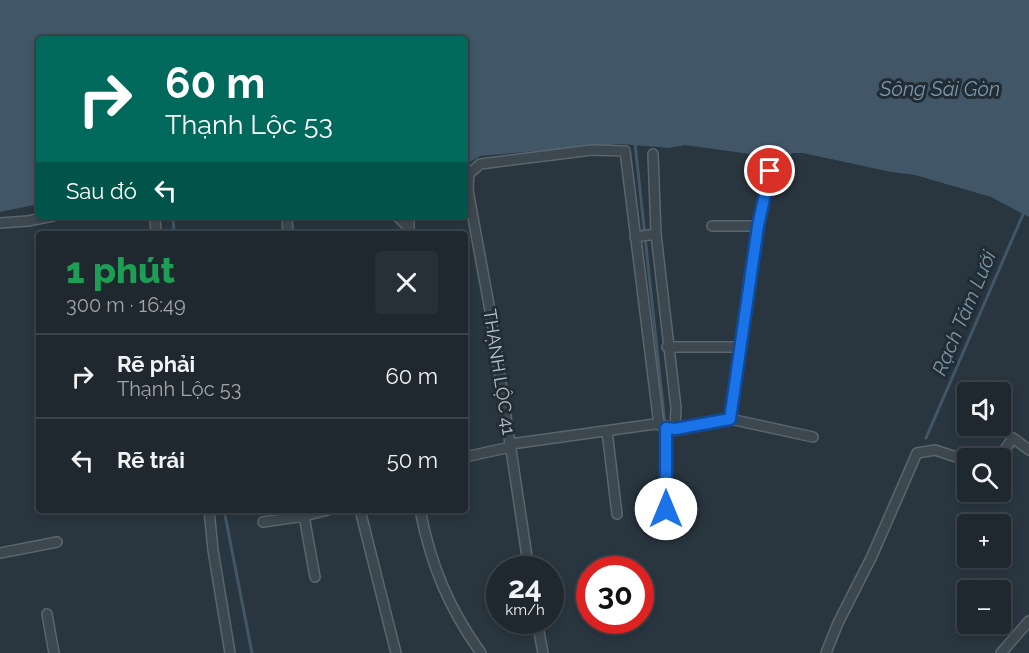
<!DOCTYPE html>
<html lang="vi">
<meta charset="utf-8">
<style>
:root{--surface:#1f282f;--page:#273037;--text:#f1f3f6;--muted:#a1a6aa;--line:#3c444b}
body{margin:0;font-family:Raleway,sans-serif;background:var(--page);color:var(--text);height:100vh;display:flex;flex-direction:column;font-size:22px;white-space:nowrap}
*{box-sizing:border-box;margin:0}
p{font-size:20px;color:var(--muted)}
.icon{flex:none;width:33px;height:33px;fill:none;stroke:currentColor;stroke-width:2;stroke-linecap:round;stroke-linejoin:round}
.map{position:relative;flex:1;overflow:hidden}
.sheet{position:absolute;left:36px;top:231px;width:432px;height:282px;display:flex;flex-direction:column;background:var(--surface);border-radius:6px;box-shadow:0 3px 9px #0003,0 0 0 2px var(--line)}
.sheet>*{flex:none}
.top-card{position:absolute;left:36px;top:36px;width:432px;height:183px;border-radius:6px;box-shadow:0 3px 9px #0003,0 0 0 2px var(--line);background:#00695c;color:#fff;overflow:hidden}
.fabs{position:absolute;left:957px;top:382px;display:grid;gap:12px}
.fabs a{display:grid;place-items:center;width:54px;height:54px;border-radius:6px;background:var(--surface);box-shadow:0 3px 9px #0003,0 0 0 2px var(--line);font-size:30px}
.speed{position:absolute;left:486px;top:556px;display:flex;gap:12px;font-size:30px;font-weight:700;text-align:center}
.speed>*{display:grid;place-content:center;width:78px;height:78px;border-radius:50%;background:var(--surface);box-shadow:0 3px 9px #0003,0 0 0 2px var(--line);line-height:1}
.speed small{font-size:15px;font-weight:400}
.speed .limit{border:9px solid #d22;background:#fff;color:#111}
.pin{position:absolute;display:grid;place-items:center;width:51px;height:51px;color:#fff;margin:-26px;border:3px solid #fff;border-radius:50%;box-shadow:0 2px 6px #0007}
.me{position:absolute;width:66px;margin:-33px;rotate:0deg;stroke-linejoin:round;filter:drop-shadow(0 0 4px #0008)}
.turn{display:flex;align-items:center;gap:21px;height:126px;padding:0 30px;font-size:27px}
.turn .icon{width:78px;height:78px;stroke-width:2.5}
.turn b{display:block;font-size:42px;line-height:51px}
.then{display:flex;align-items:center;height:57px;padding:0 30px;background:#0003;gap:12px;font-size:22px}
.round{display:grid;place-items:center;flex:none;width:63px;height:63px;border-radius:6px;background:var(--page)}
.headline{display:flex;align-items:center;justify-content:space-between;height:102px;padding:0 30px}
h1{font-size:36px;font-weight:800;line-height:45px;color:#1e9e55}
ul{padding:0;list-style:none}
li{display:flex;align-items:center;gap:18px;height:84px;padding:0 30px;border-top:2px solid var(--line)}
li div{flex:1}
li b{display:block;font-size:22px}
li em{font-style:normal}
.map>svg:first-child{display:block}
.water{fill:#415666}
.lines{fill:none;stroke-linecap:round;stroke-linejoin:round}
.stream{stroke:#415666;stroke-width:3}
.minor-casing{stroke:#5a656c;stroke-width:12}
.minor{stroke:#3d474f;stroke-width:9}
.route-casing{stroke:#114b97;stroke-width:15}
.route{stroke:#1a73e8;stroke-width:10}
.labels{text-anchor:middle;stroke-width:6;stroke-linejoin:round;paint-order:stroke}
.street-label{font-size:18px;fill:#b9c2c9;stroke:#212c34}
.water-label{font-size:20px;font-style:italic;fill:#7d96a9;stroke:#212c34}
</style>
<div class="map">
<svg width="1029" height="653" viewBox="0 0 1029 653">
<rect width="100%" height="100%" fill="#29353f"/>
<path class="water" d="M0,0h1029v217l-38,-20 -76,-22 -24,-3 -88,-19h-10l-9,5 -12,3 -15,-6 -72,-10 -16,3 -49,-4 -140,12 -10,6 -5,7v-130h-426v165l-39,8z"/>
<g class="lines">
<path class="stream" d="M635,143l30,281
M173,216l1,18
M926,438l98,-226
M224,510l28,143"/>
<defs>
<path id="minor" d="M653,154l3,80 20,174 -1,20
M155,216l1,18
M287,216l1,18
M397,216l12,12
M409,216v18
M0,223l28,-2 25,-5
M712,226h46l12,-55
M635,237l21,-3
M667,347h74
M730,419l28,-193
M607,431l10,83
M465,457l41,-9 5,-4 144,-20 20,4 55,-9 83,18
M998,459l15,-21 16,12
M209,510l4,40 17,103
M360,510l36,143
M420,510c11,55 28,97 61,143
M304,516l11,61
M263,522l41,-6 24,-6
M666,529v-101
M0,553l57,-11
M529,570l-38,-254 -23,-126 1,-16 11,-10 112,-14 33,1 34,274
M47,614l7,39
M537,621l6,32
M826,653l12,-30 34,-67 45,-103 18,-3 33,11
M1001,653l28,-32"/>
</defs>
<use href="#minor" class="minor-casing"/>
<use href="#minor" class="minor"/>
</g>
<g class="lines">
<defs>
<path id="route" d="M666,509v-81l9,1 55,-10 28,-193 12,-55"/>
</defs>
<use href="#route" class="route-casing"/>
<use href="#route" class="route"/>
</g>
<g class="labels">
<g class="street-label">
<text transform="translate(499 372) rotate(81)" y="6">THẠNH LỘC 41</text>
</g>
<g class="water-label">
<text x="940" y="96">Sông Sài Gòn</text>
<text transform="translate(964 313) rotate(-67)" y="7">Rạch Tám Lưới</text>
</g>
</g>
</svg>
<div class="fabs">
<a><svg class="icon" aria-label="sound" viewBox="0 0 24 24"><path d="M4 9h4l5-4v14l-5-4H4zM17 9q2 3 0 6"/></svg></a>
<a><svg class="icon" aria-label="search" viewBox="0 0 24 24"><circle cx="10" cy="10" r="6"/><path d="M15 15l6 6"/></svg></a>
<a>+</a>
<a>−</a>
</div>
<div class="speed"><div>24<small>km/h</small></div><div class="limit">30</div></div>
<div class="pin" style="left:770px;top:171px;background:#d93025"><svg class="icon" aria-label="arrive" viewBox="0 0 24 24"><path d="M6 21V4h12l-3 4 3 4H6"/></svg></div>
<svg class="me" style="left:666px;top:509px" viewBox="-20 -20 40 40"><circle r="19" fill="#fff"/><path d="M0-13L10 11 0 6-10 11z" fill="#1a73e8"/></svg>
<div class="top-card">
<div class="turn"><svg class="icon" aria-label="right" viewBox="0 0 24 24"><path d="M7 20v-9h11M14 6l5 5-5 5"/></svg><div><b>60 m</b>Thạnh Lộc 53</div></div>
<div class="then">Sau đó<svg class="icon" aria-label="left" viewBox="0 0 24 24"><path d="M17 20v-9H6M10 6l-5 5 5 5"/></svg></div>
</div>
<section class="sheet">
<div class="headline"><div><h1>1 phút</h1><p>300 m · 16:49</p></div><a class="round"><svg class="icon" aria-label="close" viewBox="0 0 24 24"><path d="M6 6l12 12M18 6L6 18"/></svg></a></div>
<ul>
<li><svg class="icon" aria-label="right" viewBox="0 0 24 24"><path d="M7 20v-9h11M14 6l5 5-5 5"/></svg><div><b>Rẽ phải</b><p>Thạnh Lộc 53</p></div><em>60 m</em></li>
<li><svg class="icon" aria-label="left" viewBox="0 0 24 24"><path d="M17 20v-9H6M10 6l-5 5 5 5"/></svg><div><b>Rẽ trái</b></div><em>50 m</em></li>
</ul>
</section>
</div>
